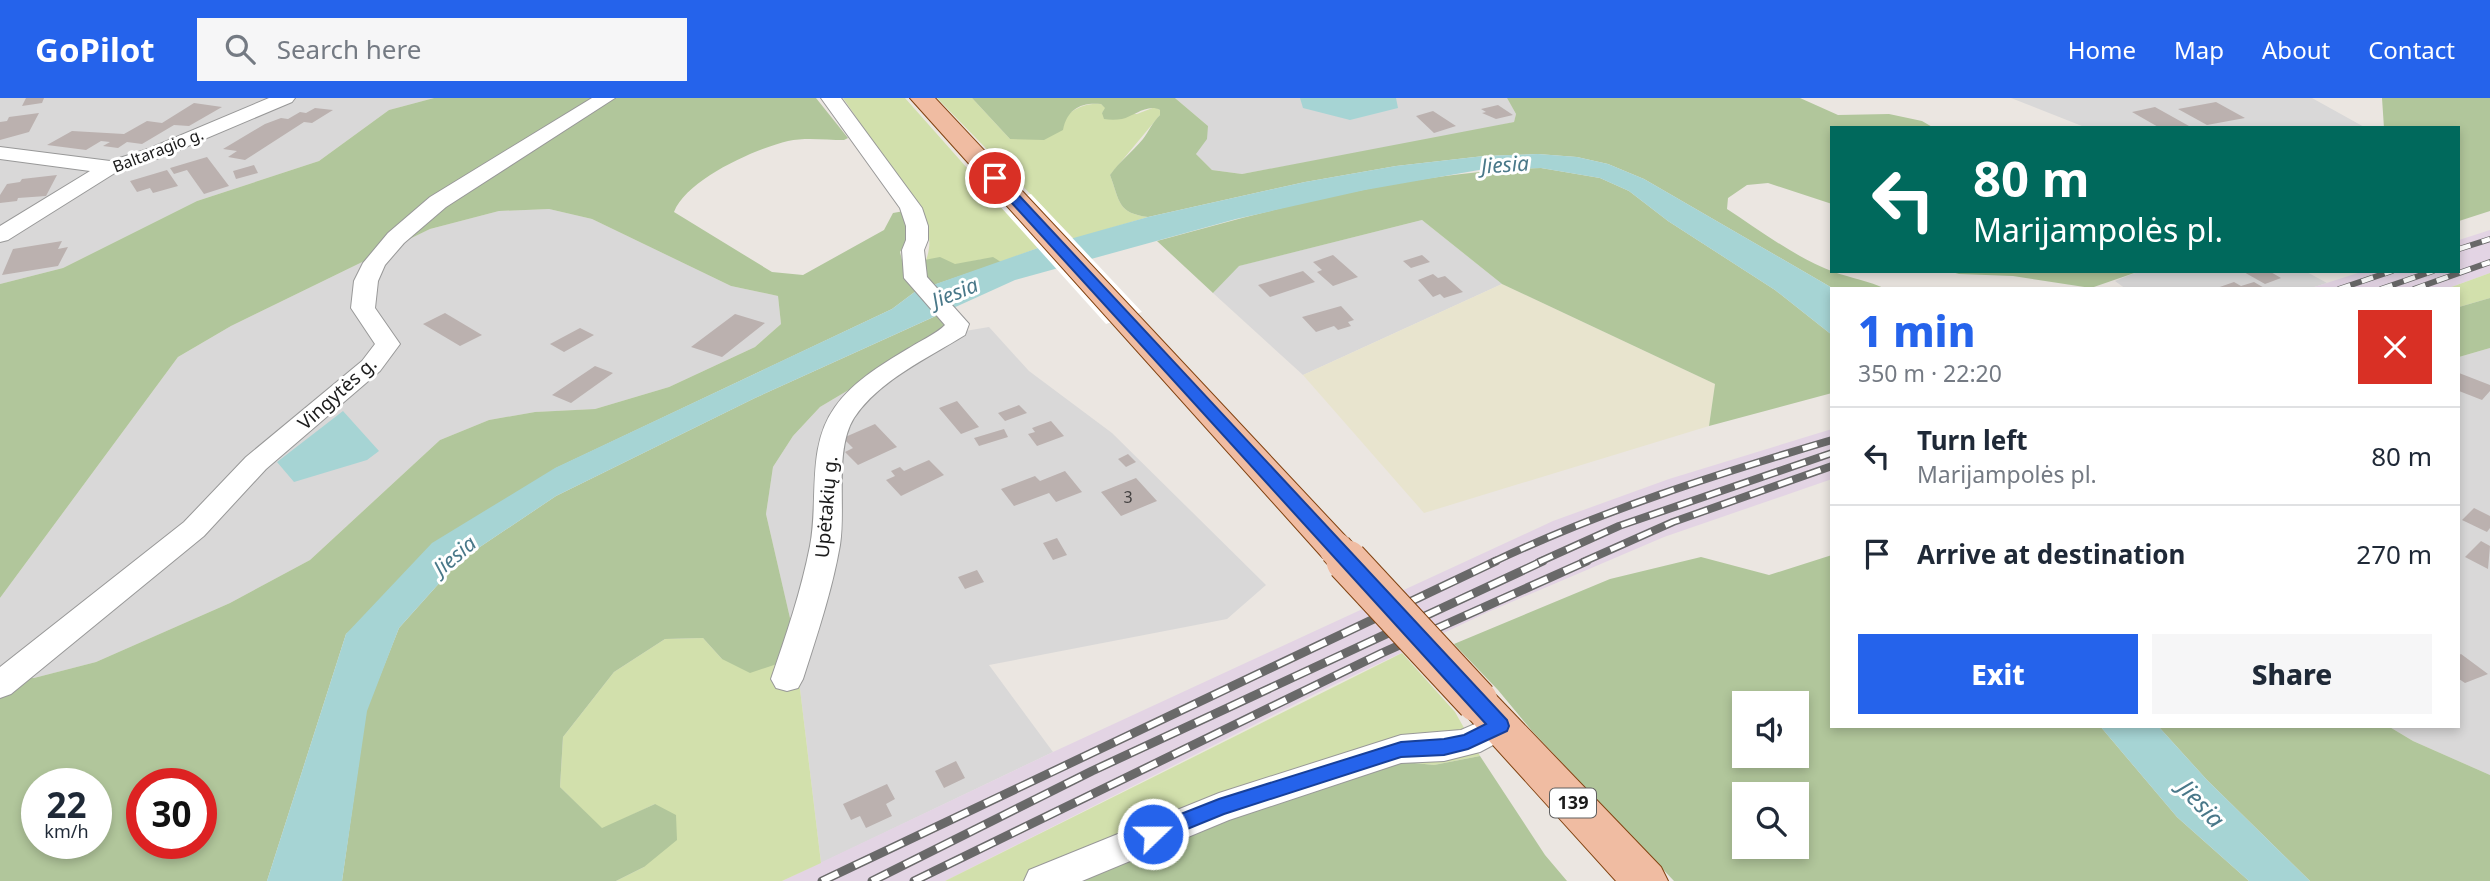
<!DOCTYPE html>
<meta charset="utf-8">
<style>
:root{--surface:#fff;--page:#f6f6f7;--text:#1f2937;--muted:#747a83;--line:#e0e1e3;--accent:#2563eb}
body{margin:0;font-family:"Noto Sans",sans-serif;background:var(--page);color:var(--text);height:100vh;display:flex;flex-direction:column;font-size:26px;white-space:nowrap}
*{box-sizing:border-box;margin:0}
p{font-size:23px;color:var(--muted)}
.icon{flex:none;width:38px;height:38px;fill:none;stroke:currentColor;stroke-width:2;stroke-linecap:round;stroke-linejoin:round}
.map{position:relative;flex:1;overflow:hidden}
.panel{position:absolute;left:1830px;top:189px;width:630px;height:441px;display:flex;flex-direction:column;background:var(--surface);border-radius:0px;box-shadow:0 4px 10px #0003}
.panel>*{flex:none}
.hud{position:absolute;left:1830px;top:28px;width:630px;height:147px;border-radius:0px;box-shadow:0 4px 10px #0003;background:#00695c;color:#fff;overflow:hidden}
.tools{position:absolute;left:1732px;top:593px;display:grid;gap:14px}
.tools a{display:grid;place-items:center;width:77px;height:77px;border-radius:0px;background:var(--surface);box-shadow:0 4px 10px #0003;font-size:35px}
.speed{position:absolute;left:21px;top:670px;display:flex;gap:14px;font-size:35px;font-weight:700;text-align:center}
.speed>*{display:grid;place-content:center;width:91px;height:91px;border-radius:50%;background:var(--surface);box-shadow:0 4px 10px #0003;line-height:1}
.speed small{font-size:18px;font-weight:400}
.speed .limit{border:10px solid #d22;background:#fff;color:#111}
.pin{position:absolute;display:grid;place-items:center;width:60px;height:60px;color:#fff;margin:-30px;border:4px solid #fff;border-radius:50%;box-shadow:0 2px 7px #0007}
.me{position:absolute;width:77px;margin:-38px;rotate:68deg;stroke-linejoin:round;filter:drop-shadow(0 0 5px #0008)}
.turn{display:flex;align-items:center;gap:24px;height:147px;padding:0 28px;font-size:32px}
.turn .icon{width:91px;height:91px;stroke-width:2.5}
.turn b{display:block;font-size:49px;line-height:60px}
.round{display:grid;place-items:center;flex:none;width:74px;height:74px;border-radius:0px;background:var(--page)}
.overview{display:flex;align-items:center;justify-content:space-between;height:119px;padding:0 28px}
h1{font-size:42px;font-weight:800;line-height:52px;color:var(--accent)}
.primary-button{display:flex;gap:14px;margin-top:auto;padding:14px 28px}
.primary-button a{flex:1;height:80px;border-radius:0px;background:var(--accent);color:#fff;font-size:28px;font-weight:800;line-height:80px;text-align:center}
.primary-button a+a{background:var(--page);color:var(--text)}
ul{padding:0;list-style:none}
li{display:flex;align-items:center;gap:21px;height:98px;padding:0 28px;border-top:2px solid var(--line)}
li div{flex:1}
li b{display:block;font-size:26px}
li em{font-style:normal}
header{display:flex;align-items:center;gap:42px;box-sizing:border-box;height:98px;padding:0 35px;background:var(--accent);color:#fff}
header strong{font-size:33px}
nav{display:flex;gap:38px;margin-inline-start:auto;font-size:24px}
.search{width:490px;height:63px;background:var(--page);display:flex;align-items:center;gap:18px;box-sizing:border-box;padding:0 24px;border-radius:0px;color:var(--muted);font-size:26px}
.map>svg:first-child{display:block}
.residential{fill:#d9d8d8}
.industrial{fill:#e3d4e4}
.farmland{fill:#e8e4ce}
.grass{fill:#d2e0ac}
.forest{fill:#b1c69b;fill-rule:evenodd}
.water{fill:#a6d4d4}
.pier{fill:#fff}
.building{fill:#bbb1af}
.lines{fill:none;stroke-linecap:round;stroke-linejoin:round}
.minor-casing{stroke:#989898;stroke-width:2}
.major-casing{stroke:#814210;stroke-width:2}
.minor{fill:#fff;fill-rule:evenodd}
.major{fill:#f0bca2;fill-rule:evenodd}
.rail-far2-casing{stroke:#696969;stroke-width:6}
.rail-far1-casing{stroke:#696969;stroke-width:8}
.rail-casing{stroke:#696969;stroke-width:9}
.rail-far2{stroke:#fff;stroke-width:4.5;stroke-dasharray:12;stroke-linecap:butt}
.rail-far1{stroke:#fff;stroke-width:5;stroke-dasharray:15;stroke-linecap:butt}
.rail{stroke:#fff;stroke-width:6;stroke-dasharray:18;stroke-linecap:butt}
.major-bridge-far1-casing{stroke:#814210;stroke-width:35;stroke-linecap:butt}
.major-bridge-casing{stroke:#814210;stroke-width:43;stroke-linecap:butt}
.major-bridge-far1{stroke:#f0bca2;stroke-width:33}
.major-bridge{stroke:#f0bca2;stroke-width:41}
.route{fill:#2563eb;stroke:#184099;stroke-width:2}
.labels{text-anchor:middle;stroke-width:6;stroke-linejoin:round;paint-order:stroke}
.far-street-label{font-size:16px;fill:#1b1b1b;stroke:#fff}
.number-label{font-size:16px;fill:#434040}
.shield{fill:#fff;stroke:#5f5f5f;stroke-width:2}
.shield-label{font-size:18px;font-weight:bold;fill:#1b1b1b}
.street-label{font-size:19px;fill:#1b1b1b;stroke:#fff}
.water-label{font-size:21px;font-style:italic;fill:#497889;stroke:#fff}
.near-water-label{font-size:24px;font-style:italic;fill:#497889;stroke:#fff}
</style>
<header>
<strong>GoPilot</strong>
<div class="search"><svg class="icon" aria-label="search" viewBox="0 0 24 24"><circle cx="10" cy="10" r="6"/><path d="M15 15l6 6"/></svg>Search here</div>
<nav><a>Home</a><a>Map</a><a>About</a><a>Contact</a></nav>
</header>
<div class="map">
<svg width="2490" height="783" viewBox="0 0 2490 783">
<rect width="100%" height="100%" fill="#ebe6e1"/>
<path class="residential" d="M0,0h434l-45,12 -70,51 -122,40 -134,67 -63,16z
M1175,0h332l9,16 -2,8 -56,13 -216,39 -30,-4 -16,-16 12,-28z
M2011,0h301l54,30h-279z
M549,111l43,10 139,67 47,10 3,28 -26,23 -86,40 -74,22 -60,3 -46,8 -49,20 -130,120 -80,43 -134,59 -62,16 -34,-2v-78l178,-241 53,-31 199,-97 69,-18z
M1422,122l80,64 -199,91 -90,-82 25,-27z
M2140,173h165l22,12 -19,6h-182l-11,-8z
M989,229l40,44 83,62 154,152 -39,34 -238,46 64,87 -232,111 -28,-232 -27,-117 7,-47 20,-31 27,-29 121,-72z
M2490,250v427l-77,-34 -25,-15h71v-369z"/>
<path class="industrial" d="M2490,132v43l-44,16h-138l56,-18h95v-31z
M1832,331v50l-168,58 -176,75 -163,77 -380,192h-163l271,-129 500,-231 116,-42z"/>
<path class="farmland" d="M1502,186l213,100 -6,42 -285,87 -121,-138z"/>
<path class="grass" d="M843,0h62l133,150 -37,14c-14,-8 -28,1 -44,2 -13,0 -13,-8 -31,-4 7,-19 2,-30 -5,-48z
M937,0h35l38,41h34c17,-18 30,-37 57,-35l5,4 -4,5 35,1 18,-7 5,3v5l-50,60c10,26 7,38 38,42l-74,22z
M2490,175v25l-31,9v-18h-13z
M793,533l28,232 -39,18h-166l28,-14 11,-63 -53,25 -42,-42 3,-50 51,-65 51,-33 38,-1 19,21z
M1402,555l53,59 25,44 -46,9 -39,-4 -320,120h-130z"/>
<path class="forest" d="M434,0h382l32,40 -4,2c-18,0 -38,-3 -56,1 -33,8 -101,38 -114,71l98,60 31,3 81,-45 9,-17 11,-2 2,31 -6,10 3,12 37,-7 15,7 38,-7 8,5 -85,29 -24,18 -336,159 -210,166 -79,247h-267v-205l34,2 62,-16 134,-59 80,-43 130,-120 49,-20 46,-8 60,-3 74,-22 86,-40 26,-23 -3,-28 -47,-10 -139,-67 -43,-10 -50,2 -69,18 -199,97 -53,31 -178,241v-314l63,-16 134,-67 122,-40 70,-51zM37,686h59v60h-59zM142,686h59v60h-59z
M972,0h203l33,28 -1,13 -11,15 16,16 30,4 272,-52 2,-8 -9,-16h293l38,17 51,-1 33,7 12,7h-102v76l-64,-21 -21,2 -19,13 -1,11c32,21 71,50 107,63 17,6 35,9 52,17h-52l-190,-110 -36,-15 -31,-7 -39,-3 -54,2 -88,10 -91,16 -157,35c-31,-4 -28,-16 -38,-42 10,-14 22,-23 33,-36 6,-8 9,-16 17,-24v-5c-12,-7 -26,6 -38,9 -6,1 -12,1 -18,0l-2,-6 3,-5 -4,-4c-20,-2 -34,5 -38,26l-19,10 -34,-1z
M2382,0h108v113l-31,10v-93h-75z
M1541,70l59,10 29,13 39,30 107,69 57,45v58l-123,33 6,-42 -213,-100 -80,-64 -183,46 -26,27 -56,-52c125,-34 254,-69 384,-73z
M1948,173h192l-49,17 -78,-12 -54,-2z
M2490,200v50l-31,9v-50z
M938,217l8,6 -5,14 -121,72 -27,29 -20,31 -7,47 27,117 -16,33 -27,9 -28,-14 -19,-21 -38,1 -51,33 -51,65 -3,50 42,41 53,-24 21,11 1,25 -33,27 -28,14h-274l24,-170 33,-83 60,-67 97,-65 199,-98z
M1832,457v171h268l77,91 72,64h-575l-142,-150 -34,-41 -44,-46 156,-65 91,-22 68,18zM1745,606h52v52h-52zM1745,696h52v53h-52z
M2158,628h230l25,15 77,34v106h-180l-103,-101z
M1480,658l65,99 22,26h-492l145,-61 175,-59 39,4z"/>
<path class="water" d="M1300,0h96l2,10 -48,12 -47,-12z
M1538,56l39,3 31,7 36,15 190,110 -2,46 -57,-45 -107,-69 -39,-30 -29,-13 -59,-10 -62,2 -114,20 -129,29 -221,61 -260,118 -199,98 -97,65 -60,67 -32,83 -25,170h-75l79,-247 86,-91 123,-75 337,-159 24,-18 122,-43 110,-31 157,-35 91,-16 88,-10z
M343,313l36,40 -12,9 -73,22 -17,-20z
M2100,628h58l49,54 103,101h-61l-72,-64z"/>
<path class="pier" d="M1031,96l111,118 -36,12 -108,-120z"/>
<path class="building" d="M26,0h18l-2,5 -20,3z
M2216,4l29,16 -38,7 -29,-16z
M194,5l28,4 -33,19 -15,-1 -32,19 -15,-2 -9,6 -15,-2 7,-4 -9,-1 -15,9 -39,-5 25,-14 52,3 23,-13 15,2z
M1498,7l15,10 -17,4 -14,-6 4,-1 -5,-3z
M2155,9l34,19 -29,2 -28,-16z
M315,10l18,2 -21,13 -8,-1 -59,38 -17,-3 9,-6 -14,-2 42,-25 16,-6 7,1 12,-7 6,1z
M1433,13l23,15 -22,7 -18,-17z
M39,15l-10,19 -29,8v-18l7,-1 2,-4z
M207,59l22,29 -25,8 -17,-24 -13,4 -4,-6z
M254,67l4,8 -22,6 -3,-8z
M167,72l11,16 -25,7 -3,-5 -13,4 -7,-11z
M57,77l-11,21 -28,2 -1,3 -17,2v-8l7,-11 13,-2 2,-3z
M62,143l-4,8 10,-2 -10,19 -56,9 11,-26z
M1333,157l25,22 -25,9 -16,-14 5,-2 -9,-8z
M1422,157l8,7 -19,6 -8,-7z
M1303,173l12,11 -45,15 -12,-12z
M2242,173h27l12,7 -16,6z
M1433,176l5,4 7,-2 18,16 -19,6 -4,-4 -7,3 -15,-17z
M2234,184l7,4 13,-4 12,7h-52z
M1341,208l13,14 -6,2 3,4 -13,4 -4,-4 -18,6 -14,-15z
M445,215l37,22 -22,11 -37,-22z
M735,216l30,9 -43,34 -31,-10z
M580,230l14,7 -30,17 -14,-8z
M595,268l18,7 -42,30 -19,-8z
M2459,275l31,12v6l-8,9 -23,-9z
M957,303l22,26 -18,7 -22,-26z
M1019,307l8,8 -22,8 -7,-8z
M1051,323l13,15 -27,10 -9,-12 7,-2 -3,-4z
M875,326l22,23 -39,18 -13,-13 8,-4 -10,-10z
M1004,331l4,8 -29,9 -5,-8z
M1128,356l8,8 -10,5 -8,-8z
M929,362l15,15 -43,21 -15,-16 9,-4 -4,-5 9,-4 4,4z
M1065,373l17,21 -26,10 -7,-9 -35,13 -13,-17 34,-13 5,5z
M1136,380l21,23 -36,15 -20,-24z
M2474,410l16,8v12l-3,4 -25,-12z
M1057,440l10,17 -14,5 -10,-17z
M2481,443l9,5 -2,23 -23,-12z
M977,472l7,12 -19,7 -7,-12z
M2461,556l27,20 -23,9 -6,-4v-24z
M956,663l9,17 -21,10 -9,-17z
M887,686l8,15 -9,5 6,12 -26,12 -6,-12 -9,4 -8,-16z"/>
<g class="lines">
<defs>
<path id="minor" d="M269,0h26l-3,4 -130,55 -44,14 -110,69 -8,2v-16l90,-55 -90,-12v-12l110,14 38,-12z
M592,0h23l-169,109 -42,36 -19,22 -7,16 -3,27 25,36 -20,27 -114,98 -62,67 -193,158 -11,4v-31l184,-145 62,-65 116,-96 13,-17 -24,-36 3,-27 9,-18 25,-30 42,-36z
M821,0h20l81,110 6,18v14l-4,10 3,27 42,47 -4,11c-37,23 -87,46 -111,83 -20,32 -8,89 -14,127 -8,46 -23,90 -37,134l-5,9 -11,3 -11,-3 -5,-9c15,-44 30,-87 39,-133 9,-46 -4,-99 25,-139 19,-27 51,-45 79,-62 10,-6 23,-12 31,-20l-41,-47 -2,-28 4,-10v-14l-6,-18z
M1500,615l12,4 5,9 -5,9 -32,17 -36,9 -43,2 -172,57 -147,61h-58l5,-11 190,-77 182,-58 60,-5z"/>
<path id="major" d="M910,0h25l414,442 5,9 -5,9 -13,4 -13,-4z
M1477,587l14,5 170,177 7,14h-52l-153,-169 -6,-11 6,-11z"/>
</defs>
<use href="#minor" class="minor-casing"/>
<use href="#major" class="major-casing"/>
<use href="#minor" class="minor"/>
<use href="#major" class="major"/>
<defs>
<path id="rail-far2" d="M2459,151l31,-10
M2339,191l53,-18
M2381,191l52,-18
M2414,191l76,-27"/>
<path id="rail-far1" d="M1493,464c108,-51 224,-88 339,-122
M1539,464l80,-36 213,-73
M1583,464l90,-40 159,-56"/>
<path id="rail" d="M822,783l674,-320
M872,783l220,-110 451,-210
M914,783l468,-228 205,-92"/>
</defs>
<use href="#rail-far2" class="rail-far2-casing"/>
<use href="#rail-far1" class="rail-far1-casing"/>
<use href="#rail" class="rail-casing"/>
<use href="#rail-far2" class="rail-far2"/>
<use href="#rail-far1" class="rail-far1"/>
<use href="#rail" class="rail"/>
<defs>
<path id="major-bridge-far1" d="M1336,451l12,13"/>
<path id="major-bridge" d="M1347,463l130,140"/>
</defs>
<use href="#major-bridge-far1" class="major-bridge-far1-casing"/>
<use href="#major-bridge" class="major-bridge-casing"/>
<use href="#major-bridge-far1" class="major-bridge-far1"/>
<use href="#major-bridge" class="major-bridge"/>
</g>
<path class="route" d="M995,76l5,1 507,545 2,6 -2,5 -39,18 -24,6 -43,2 -177,57 -71,29 -8,-2 -3,-7 3,-6 74,-29 182,-57 43,-3 20,-4 22,-11 -495,-544v-5z"/>
<g class="labels">
<g class="far-street-label">
<text transform="translate(158 52) rotate(-21)" y="6">Baltaragio g.</text>
</g>
<g class="number-label">
<text x="1128" y="405">3</text>
</g>
<rect class="shield" x="1550" y="690.5" width="46" height="29" rx="5"/>
<g class="shield-label">
<text x="1573" y="711">139</text>
</g>
<g class="street-label">
<text transform="translate(337 295) rotate(-42)" y="7">Vingytės g.</text>
<text transform="translate(826 409) rotate(-85)" y="7">Upėtakių g.</text>
</g>
<g class="water-label">
<text transform="translate(1505 67) rotate(-4)" y="7">Jiesia</text>
<text transform="translate(955 195) rotate(-22)" y="7">Jiesia</text>
<text transform="translate(455 458) rotate(-40)" y="7">Jiesia</text>
</g>
<g class="near-water-label">
<text transform="translate(2201 706) rotate(47)" y="8">Jiesia</text>
</g>
</g>
</svg>
<div class="tools">
<a><svg class="icon" aria-label="sound" viewBox="0 0 24 24"><path d="M4 9h4l5-4v14l-5-4H4zM17 9q2 3 0 6"/></svg></a>
<a><svg class="icon" aria-label="search" viewBox="0 0 24 24"><circle cx="10" cy="10" r="6"/><path d="M15 15l6 6"/></svg></a>
</div>
<div class="speed"><div>22<small>km/h</small></div><div class="limit">30</div></div>
<div class="pin" style="left:995px;top:80px;background:#d93025"><svg class="icon" aria-label="arrive" viewBox="0 0 24 24"><path d="M6 21V4h12l-3 4 3 4H6"/></svg></div>
<svg class="me" style="left:1153px;top:736px" viewBox="-20 -20 40 40"><circle r="17" fill="#2563eb" stroke="#fff" stroke-width="3"/><path d="M0-11L8 9 0 5-8 9z" fill="#fff"/></svg>
<div class="hud">
<div class="turn"><svg class="icon" aria-label="left" viewBox="0 0 24 24"><path d="M17 20v-9H6M10 6l-5 5 5 5"/></svg><div><b>80 m</b>Marijampolės pl.</div></div>
</div>
<section class="panel">
<div class="overview"><div><h1>1 min</h1><p>350 m · 22:20</p></div><a class="round" style="background:#d93025;color:#fff"><svg class="icon" aria-label="close" viewBox="0 0 24 24"><path d="M6 6l12 12M18 6L6 18"/></svg></a></div>
<ul>
<li><svg class="icon" aria-label="left" viewBox="0 0 24 24"><path d="M17 20v-9H6M10 6l-5 5 5 5"/></svg><div><b>Turn left</b><p>Marijampolės pl.</p></div><em>80 m</em></li>
<li><svg class="icon" aria-label="arrive" viewBox="0 0 24 24"><path d="M6 21V4h12l-3 4 3 4H6"/></svg><div><b>Arrive at destination</b></div><em>270 m</em></li>
</ul>
<div class="primary-button"><a>Exit</a><a>Share</a></div>
</section>
</div>
